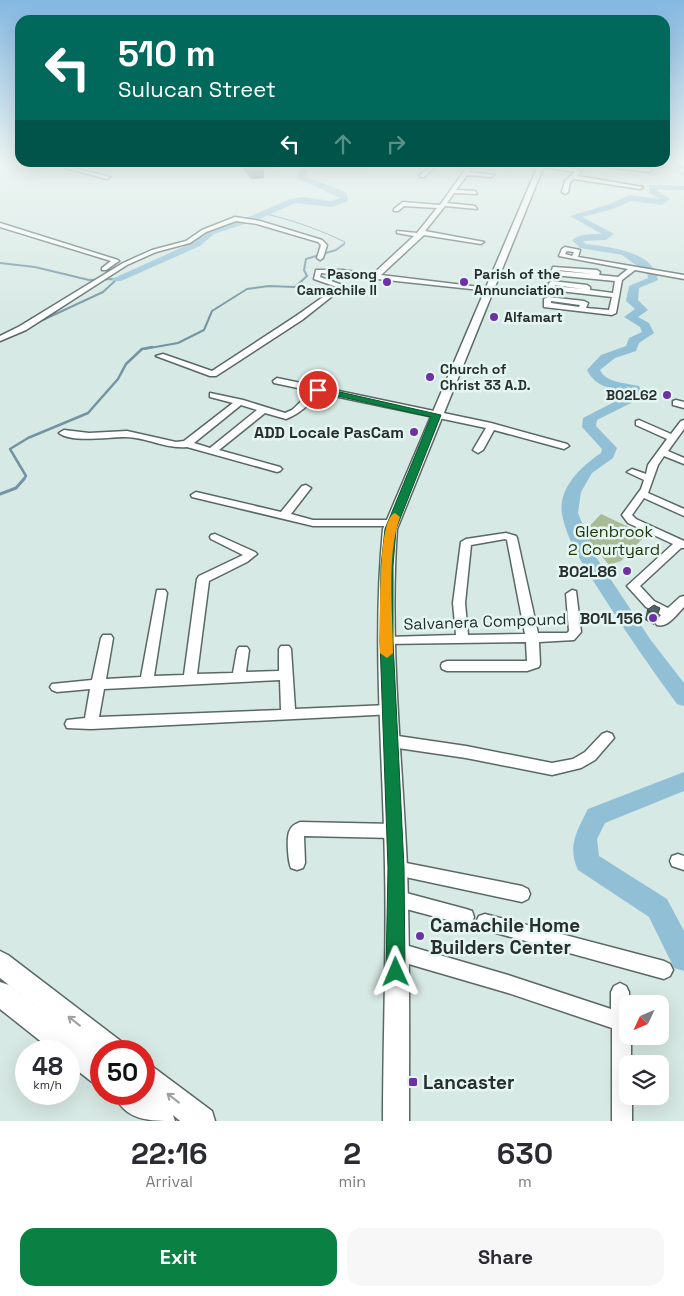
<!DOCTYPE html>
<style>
:root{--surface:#fff;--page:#f7f7f7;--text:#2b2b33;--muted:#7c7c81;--accent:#0b8043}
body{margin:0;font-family:"Space Grotesk",sans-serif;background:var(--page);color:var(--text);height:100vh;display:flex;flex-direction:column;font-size:19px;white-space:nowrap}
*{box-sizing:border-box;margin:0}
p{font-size:16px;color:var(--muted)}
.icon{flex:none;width:28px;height:28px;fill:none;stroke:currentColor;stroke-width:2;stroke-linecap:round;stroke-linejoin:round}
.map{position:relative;height:1121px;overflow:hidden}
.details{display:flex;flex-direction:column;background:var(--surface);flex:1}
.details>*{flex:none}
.hud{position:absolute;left:15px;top:15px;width:655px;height:152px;border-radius:15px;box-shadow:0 5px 20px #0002;background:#00695c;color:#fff;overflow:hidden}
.needle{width:32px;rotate:226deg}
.controls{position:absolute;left:619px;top:995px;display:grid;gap:10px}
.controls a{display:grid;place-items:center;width:50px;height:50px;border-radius:10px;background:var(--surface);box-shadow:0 5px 20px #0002;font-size:25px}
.speed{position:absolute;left:15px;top:1040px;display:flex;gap:10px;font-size:25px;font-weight:700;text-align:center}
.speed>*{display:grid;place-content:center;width:65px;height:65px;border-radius:50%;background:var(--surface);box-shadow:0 5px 20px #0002;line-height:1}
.speed small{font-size:12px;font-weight:400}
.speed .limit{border:8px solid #d22;background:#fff;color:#111}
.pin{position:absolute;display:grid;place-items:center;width:42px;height:42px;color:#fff;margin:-21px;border:2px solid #fff;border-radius:50%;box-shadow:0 1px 5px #0007}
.me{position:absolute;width:55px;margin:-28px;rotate:359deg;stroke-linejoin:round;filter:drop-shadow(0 0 4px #0008)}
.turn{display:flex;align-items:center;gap:18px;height:105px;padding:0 20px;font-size:22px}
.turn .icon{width:65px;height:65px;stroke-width:2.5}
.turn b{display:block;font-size:35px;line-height:42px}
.lanes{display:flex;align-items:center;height:48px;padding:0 20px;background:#0003;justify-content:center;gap:25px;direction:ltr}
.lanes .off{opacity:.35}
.eta{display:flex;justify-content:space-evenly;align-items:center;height:85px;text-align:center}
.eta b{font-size:30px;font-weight:700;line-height:35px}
.cta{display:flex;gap:10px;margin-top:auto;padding:10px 20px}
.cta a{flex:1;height:58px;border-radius:15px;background:var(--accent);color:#fff;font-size:20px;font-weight:700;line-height:58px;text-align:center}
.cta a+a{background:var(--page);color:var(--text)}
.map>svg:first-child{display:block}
.green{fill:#a8bb95}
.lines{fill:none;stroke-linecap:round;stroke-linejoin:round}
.stream-far3{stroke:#7294a3;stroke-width:1}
.stream-far2{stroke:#7294a3;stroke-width:2}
.stream-far1{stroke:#7294a3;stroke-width:2.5}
.stream{stroke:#7294a3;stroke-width:3}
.river{fill:#91bfd6;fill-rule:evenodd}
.minor-casing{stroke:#596864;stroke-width:3}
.secondary-casing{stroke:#596864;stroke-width:3}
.minor{fill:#fff;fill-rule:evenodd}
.secondary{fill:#fff;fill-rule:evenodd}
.wall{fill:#465355}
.shaded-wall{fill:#394445}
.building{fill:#516163;stroke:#394445}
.oneway{stroke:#9ea1a0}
.route{fill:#0b8043;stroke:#07532c}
.slow{fill:#f59e0b}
.poi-dot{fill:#6e30a6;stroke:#e4f6f2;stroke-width:2}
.labels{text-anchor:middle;stroke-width:5;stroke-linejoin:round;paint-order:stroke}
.far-poi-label{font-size:14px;font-weight:bold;fill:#282e2d;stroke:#e4f6f2;text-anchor:start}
.poi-label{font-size:16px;font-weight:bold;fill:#282e2d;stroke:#e4f6f2;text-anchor:end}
.park-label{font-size:16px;fill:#233509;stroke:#e4f6f2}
.street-label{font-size:16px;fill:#282e2d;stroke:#e4f6f2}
.near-poi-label{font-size:19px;font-weight:bold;fill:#282e2d;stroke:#e4f6f2;text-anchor:start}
</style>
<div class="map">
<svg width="684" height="1121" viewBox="0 0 684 1121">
<rect width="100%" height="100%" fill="#d7e9e4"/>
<path class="green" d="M601,514l45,21 -25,26 -12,4 -26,-32z"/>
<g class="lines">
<path class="stream-far3" d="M261,213c29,6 57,16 84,29l-1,3"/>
<path class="stream-far2" d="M0,263l35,4 54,13 27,-1
M32,325l71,-33 14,-13
M144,349l34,-6 26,-13 8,-19 35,-22 22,-3 26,1 12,-11 -3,-6 2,-11 30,-9 8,-6"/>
<path class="stream-far1" d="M23,480l3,-4 -16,-27 18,-11 60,-25 30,-34 8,-15 16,-15 10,-2"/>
<path class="stream" d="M0,494l16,-6 8,-9"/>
<path class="river" d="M322,163l18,3 43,-3c-17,11 -55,3 -75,8l-3,6 41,15 2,9 -16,6 -37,-4 -38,17 -43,14 -14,12 -79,35h-8l-1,-2 82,-37 14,-12 43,-14 39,-17 14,-2 27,4 9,-3 -43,-20 5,-11z
M684,164v5l-3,1 3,1v5l-14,-6z
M649,185l35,1v4h-28l14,9 -8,6 -31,-4 -18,8 -31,8 32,17 -8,6 -23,1 3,3c23,3 68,7 72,36l-19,8 -1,12 10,10 -10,7 11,6 5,10 -15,10 -3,8 -21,7 -15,12c6,13 26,13 39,16l6,10 -48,24 -1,6 21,22 -4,10 -21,15 -11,19 -3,21 18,44 54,82 34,44v23l-7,-2c-27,-37 -52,-73 -76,-111 -15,-24 -34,-51 -39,-79 -4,-27 20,-48 39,-61l1,-4 -20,-22 1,-9 47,-24 -1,-2c-17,-3 -34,-5 -42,-22l14,-15 25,-9 3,-8 13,-6 -2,-5 -16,-10 11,-8 -9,-8 3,-15 19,-8 -1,-5 -25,-18 -42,-7 -8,-8c9,-7 19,-6 30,-6l-32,-18 37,-11 23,-10 30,4 -11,-6z
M684,772v19l-79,32 -8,16 2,17 68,43 17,32v40l-10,-3 -25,-51 -71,-47c-11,-24 -1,-39 10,-61z"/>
<defs>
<path id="minor" d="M84,163h6l-16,5 36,9 -3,2 -41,-11z
M191,163h21l20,2 -2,1z
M435,163h4l-15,14h-4v-2z
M441,163l28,1 5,-1 -5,9 25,3 -3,2 -24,-2 -11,15 19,1 2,3 -23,-1 -7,10 28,3 2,3 -32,-3 -20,25 59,11 -3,2 -57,-9 -43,40 107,13 3,2 -1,1 -169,-18 -1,4 25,9 -43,34 -86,56h-6l-54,-20 7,-2 49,17 84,-55 41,-29 -23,-8 2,-9h26l31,4 41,-38 -17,-3v-2l20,2 20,-25 -33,-2 -6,5h-4v-2l9,-7 37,3 27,-38z
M519,163l22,1 36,5 4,3 -4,4 66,11 -3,2 -66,-10 -4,3 -2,10 -3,2 -3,-2 3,-11 10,-9z
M639,163h10l17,3 -2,1z
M602,164l47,4 3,2 -3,2 -49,-6z
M235,217l25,4 62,19 5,5 -4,13 -3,2 -3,-2 4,-13 -3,-3 -61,-18 -21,-3 -30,11 -16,11 -34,9 -29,13 -101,65 -26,11v-5l20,-10 103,-63 29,-13 34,-9 16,-11z
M0,223l118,37 1,1 -13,9h-4v-2l9,-7 -111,-34z
M565,247l15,3 -2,7 106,18v4l-49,-9 -13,10 -6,33 -4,2 -68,-8v-8l4,-2 36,4 4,2 -2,5 23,2 3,-13 -61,-7 -3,-2 1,-5 3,-2 35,4 3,2v3l23,3 2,-12 -61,-6 -3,-2 2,-6 44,3 3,2 -1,3 19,2 10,-8 -69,-13 3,-7zM567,251l7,1 -2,4 -7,-2zM558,270l35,4 -35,-3zM555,285l28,4 -28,-3zM551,301l29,4 -1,2 -28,-4z
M277,378l214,45 76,21 2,2 -5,3 -70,-19 -11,20 -5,3 -5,-3 13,-22 -166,-35c-10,10 -20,21 -34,26l-21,-6 -46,37 61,17 2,2 -2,2 -3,1 -90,-25c-22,2 -41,-10 -62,-10 -16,0 -54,6 -66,-4l5,-3 25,3 38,-2 49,11 8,-1 49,-38 -23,-6v-4l33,7 42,13 7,-3 20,-19 -38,-8 -1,-2zM241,405l16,5 -47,38 -16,-5z
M676,400l8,2v6l-11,-3v-4z
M639,420l32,14 10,-13 3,-1v9l-16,22 16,7v6l-20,-8 -6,9 -10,28 36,16v7l-40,-18 -12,17 4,4 48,22v7h-3l-41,38 14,15 14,7 12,-11 4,-1v11c-7,7 -16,21 -27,18l-2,-3 6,-7 -15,-8 -19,-21 46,-42 -45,-21 -6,-8 19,-26 3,-9 -17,-8 5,-3 14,5 2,-9 19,-26 -31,-14v-4z
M306,485l5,3 -20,26 22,6h80l5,3 -5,3h-80l-121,-29 -1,-2 5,-3 85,20 21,-26z
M506,533l10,3 1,2 21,95h29l2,-2 -3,-37 6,-4 4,1 5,41 -7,8 -35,2 1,22 -1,3 -12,4h-80l-5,-2 -1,-3 1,-3 5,-2h80l-1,-19 -143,2 -2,-3 2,-3 4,-1 69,-2 -3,-32 8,-61 5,-3zM505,539l2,1 18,94 -57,1 -3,-32 6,-58z
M215,534l40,18 2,2 -10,8 -38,19 -12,93 36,-1 4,-23 2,-3h8l2,3 -3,22 33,-1v-22l2,-3h8l2,3 4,60 94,-4 5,1 2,4 -2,4 -303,15 -24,-1 -2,-4 2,-4 18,-2 5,-29 -33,3 -5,-2 -2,-3 2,-3 40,-4 9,-42 2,-3h8l2,3 -7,41 35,-2 16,-87h8l2,3 -13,83 30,-1 13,-96 2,-3 44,-21 -32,-16 -1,-2 1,-2zM280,680l1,30 -182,7 5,-28z
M607,732l5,2 2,4 -19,22 -14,8 -29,7 -86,-17 -75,-11 -5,-2 -2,-4 2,-4 5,-2 75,11 86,17 21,-4 12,-7 17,-18z
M300,822l94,2 6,2 2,5 -2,5 -6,2 -90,-2 1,27 -2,5 -6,2 -6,-2c-3,-7 -5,-32 -1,-38 2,-5 6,-6 10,-8z
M678,854l6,2v14l-12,-4 -2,-5 2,-5z
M396,861l126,25 6,3 2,5 -2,5 -6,3 -126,-27 -6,-2 -2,-5 2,-5z
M395,890l71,19 6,2 2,6 -2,6 -6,2 -71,-19 -6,-3 -2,-5 2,-5z
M485,914l179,47 6,3 3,6 -3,6 -6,3 -179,-49 -6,-2 -3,-6 3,-6z
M395,942l113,33 103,34v-17l3,-6 6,-3 6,3 3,6 -1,44h3v28h-3v32h4v25h-20v-93l-104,-35 -113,-33 -6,-3 -3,-6 3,-6z"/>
<path id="secondary" d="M539,163h6l-148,366c-8,112 5,225 10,338 3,84 2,169 2,254h-26c0,-85 4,-170 2,-254 -2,-113 -13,-226 -2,-338z
M0,951l8,4 114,87 4,9h-25v35l-9,-4 -23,-18v-13h-16l-53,-42v-27l9,3 47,37 -56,-44z
M144,1063l9,4 59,44 3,10h-35l-7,-6 2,6c-25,0 -50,0 -61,-27h30z"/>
</defs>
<use href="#minor" class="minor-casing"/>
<use href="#secondary" class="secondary-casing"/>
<use href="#minor" class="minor"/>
<use href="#secondary" class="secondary"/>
</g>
<path class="wall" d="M239,163h46v4l-22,2 1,9 -13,1z
M660,608l-6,17 -9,-5 2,-10z"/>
<path class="shaded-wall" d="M258,163h27v4l-27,2z
M264,170v8l-13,1v-8z"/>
<path class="building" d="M244,163h14l6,7 -13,1z
M654,605l6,3 -3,8 -10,-6z"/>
<defs><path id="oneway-shaft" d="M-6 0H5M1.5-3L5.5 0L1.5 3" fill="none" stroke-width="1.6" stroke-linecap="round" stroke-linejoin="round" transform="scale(1.25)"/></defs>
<g class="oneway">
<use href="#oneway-shaft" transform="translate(74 1021) rotate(-142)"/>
<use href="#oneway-shaft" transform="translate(173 1098) rotate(-142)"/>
</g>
<linearGradient id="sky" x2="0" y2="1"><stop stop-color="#85b8e1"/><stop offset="0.51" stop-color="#edf5f3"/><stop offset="1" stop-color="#edf5f3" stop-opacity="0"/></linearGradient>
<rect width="684" height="319" fill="url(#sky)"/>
<path class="route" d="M318,387l123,28 -45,114 -3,37v75l11,227 1,104 -3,7 -6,2 -7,-2 -3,-7 2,-104 -8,-227 1,-75 4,-37 46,-112 -116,-26v-3z"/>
<path class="slow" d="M395,513l5,4c-14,38 -7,95 -7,136l-6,5 -7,-5c1,-20 -4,-135 15,-140z"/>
<g class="poi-dot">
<circle cx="387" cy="282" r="5"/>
<circle cx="464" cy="282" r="5"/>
<circle cx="494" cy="317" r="5"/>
<circle cx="430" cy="377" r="5"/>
<circle cx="667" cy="395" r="5"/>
<circle cx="414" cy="432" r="5"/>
<circle cx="627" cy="571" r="5"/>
<circle cx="653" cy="618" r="5"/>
<circle cx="420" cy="936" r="5"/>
<rect x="408" y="1077" width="10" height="10" rx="2.5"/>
</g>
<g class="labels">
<g class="far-poi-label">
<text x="377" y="279" text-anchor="end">Pasong<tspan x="377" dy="16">Camachile ll</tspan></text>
<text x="474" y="279">Parish of the<tspan x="474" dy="16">Annunciation</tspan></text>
<text x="504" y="322">Alfamart</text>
<text x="440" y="374">Church of<tspan x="440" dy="16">Christ 33 A.D.</tspan></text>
<text x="657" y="400" text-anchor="end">B02L62</text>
</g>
<g class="poi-label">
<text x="404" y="438">ADD Locale PasCam</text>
<text x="617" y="577">B02L86</text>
<text x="643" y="624">B01L156</text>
</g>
<g class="park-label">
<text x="614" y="537">Glenbrook<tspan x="614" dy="18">2 Courtyard</tspan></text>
</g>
<g class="street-label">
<text transform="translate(485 621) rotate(-2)" y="6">Salvanera Compound</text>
</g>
<g class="near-poi-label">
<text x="430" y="932">Camachile Home<tspan x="430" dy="22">Builders Center</tspan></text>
<text x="423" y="1089">Lancaster</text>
</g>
</g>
</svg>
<div class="controls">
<a><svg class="needle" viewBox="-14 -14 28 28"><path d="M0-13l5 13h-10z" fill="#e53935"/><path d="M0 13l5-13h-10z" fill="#7c7c81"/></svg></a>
<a><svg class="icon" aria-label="layers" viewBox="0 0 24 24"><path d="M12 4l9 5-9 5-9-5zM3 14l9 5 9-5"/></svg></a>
</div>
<div class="speed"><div>48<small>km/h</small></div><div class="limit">50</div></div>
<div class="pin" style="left:318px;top:390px;background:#d93025"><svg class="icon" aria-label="arrive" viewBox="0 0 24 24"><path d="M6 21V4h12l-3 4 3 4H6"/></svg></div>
<svg class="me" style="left:396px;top:972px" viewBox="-20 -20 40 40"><path d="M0-17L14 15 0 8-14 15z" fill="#0b8043" stroke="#fff" stroke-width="4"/></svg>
<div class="hud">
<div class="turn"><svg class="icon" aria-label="left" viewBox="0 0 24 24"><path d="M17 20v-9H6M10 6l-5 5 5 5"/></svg><div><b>510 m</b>Sulucan Street</div></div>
<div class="lanes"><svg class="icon" aria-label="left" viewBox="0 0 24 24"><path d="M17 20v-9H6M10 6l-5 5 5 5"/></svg><svg class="icon off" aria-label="ahead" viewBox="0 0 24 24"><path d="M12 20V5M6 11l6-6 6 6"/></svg><svg class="icon off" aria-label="right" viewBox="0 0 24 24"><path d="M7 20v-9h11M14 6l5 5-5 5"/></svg></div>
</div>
</div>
<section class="details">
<div class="eta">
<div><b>22:16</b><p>Arrival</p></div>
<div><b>2</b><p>min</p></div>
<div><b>630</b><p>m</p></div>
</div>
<div class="cta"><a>Exit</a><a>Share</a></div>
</section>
